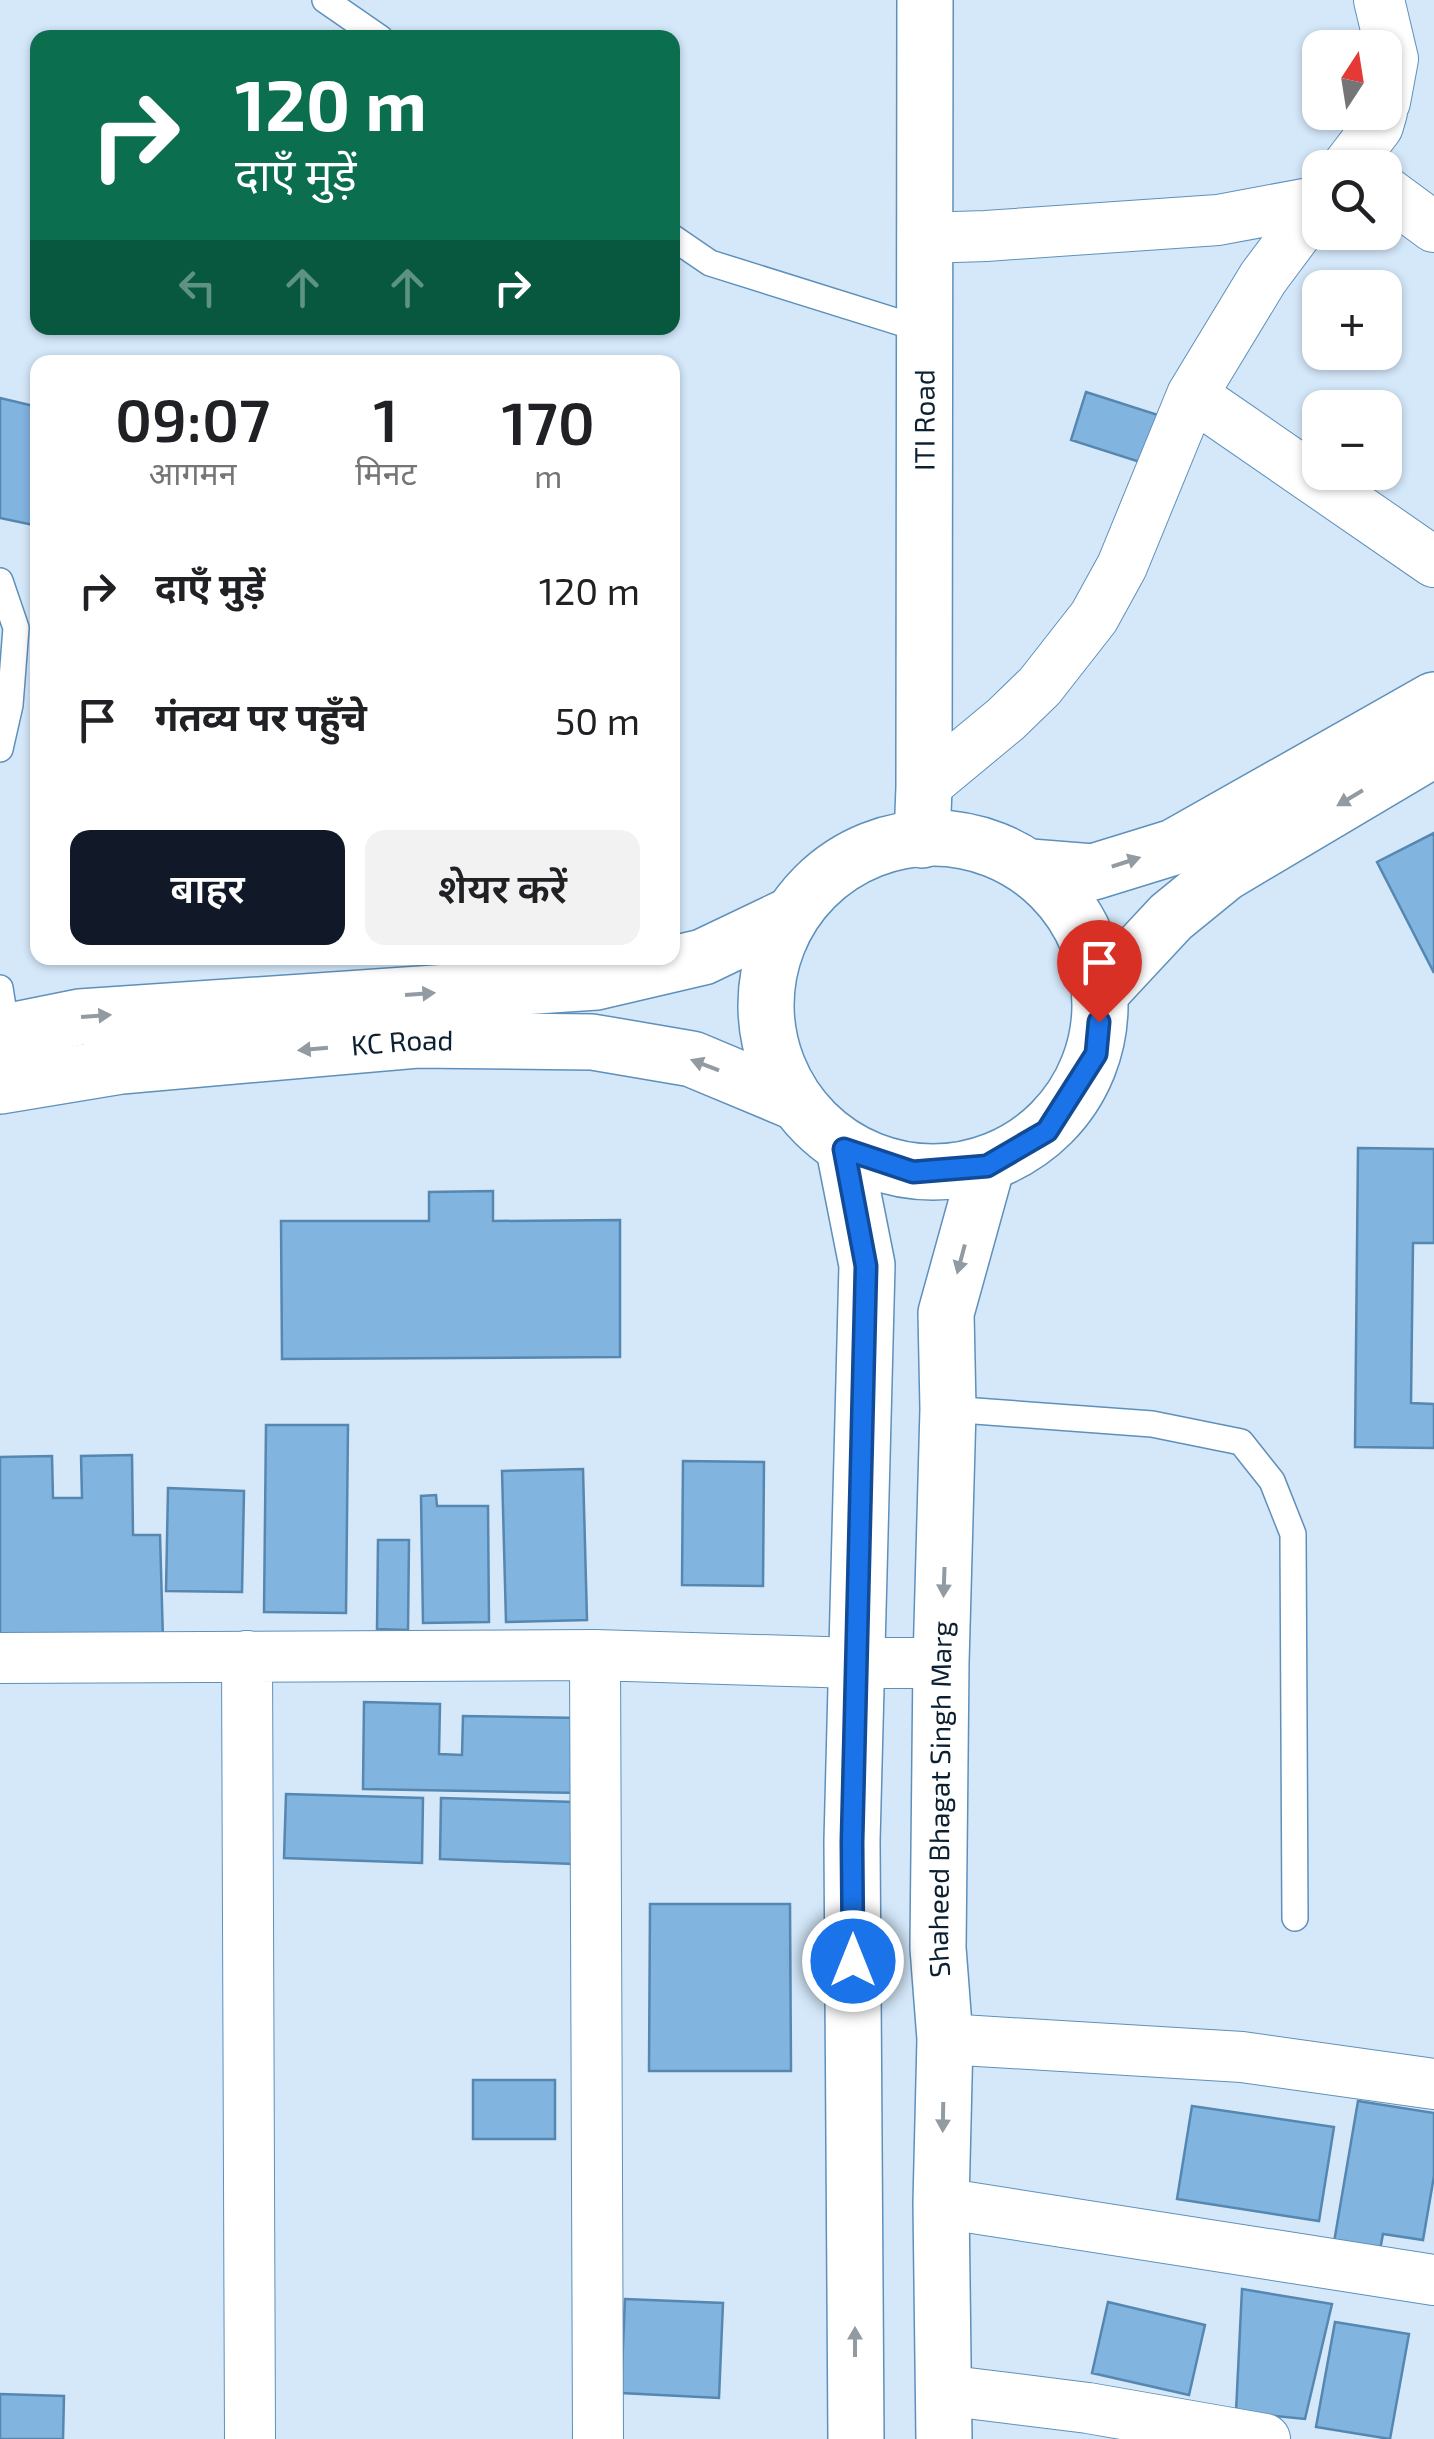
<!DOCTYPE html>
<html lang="hi">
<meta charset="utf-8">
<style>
:root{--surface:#fff;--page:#f2f2f2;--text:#202124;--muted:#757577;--accent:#111827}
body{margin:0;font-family:"Exo 2","Noto Sans Devanagari",sans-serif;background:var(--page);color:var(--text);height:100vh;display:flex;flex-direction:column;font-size:38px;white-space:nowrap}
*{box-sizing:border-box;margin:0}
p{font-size:32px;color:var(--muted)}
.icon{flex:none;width:55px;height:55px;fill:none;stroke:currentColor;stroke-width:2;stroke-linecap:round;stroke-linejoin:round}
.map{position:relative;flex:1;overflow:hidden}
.drawer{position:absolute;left:30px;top:355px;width:650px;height:610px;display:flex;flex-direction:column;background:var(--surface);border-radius:20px;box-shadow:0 2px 8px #0004}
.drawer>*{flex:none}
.guide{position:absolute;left:30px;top:30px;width:650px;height:305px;border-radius:20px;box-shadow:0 2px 8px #0004;background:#0b6e4f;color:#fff;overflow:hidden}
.needle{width:65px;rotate:12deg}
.fabs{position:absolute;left:1302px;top:30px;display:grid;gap:20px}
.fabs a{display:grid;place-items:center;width:100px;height:100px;border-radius:20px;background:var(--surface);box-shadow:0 2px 8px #0004;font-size:50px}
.pin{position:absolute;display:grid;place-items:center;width:85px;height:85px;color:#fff;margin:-102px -42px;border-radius:50% 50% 50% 0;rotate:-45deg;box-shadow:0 0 10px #0007}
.pin .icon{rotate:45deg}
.me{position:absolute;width:110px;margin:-55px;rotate:0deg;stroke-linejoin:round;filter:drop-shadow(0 0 8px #0008)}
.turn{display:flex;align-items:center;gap:35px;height:210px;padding:0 40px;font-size:45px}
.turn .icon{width:130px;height:130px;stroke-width:2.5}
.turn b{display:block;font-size:70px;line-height:85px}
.lanes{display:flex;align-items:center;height:95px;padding:0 40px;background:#0003;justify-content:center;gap:50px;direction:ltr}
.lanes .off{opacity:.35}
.eta{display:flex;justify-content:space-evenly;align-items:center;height:170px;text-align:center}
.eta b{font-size:60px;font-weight:600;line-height:70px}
.action{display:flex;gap:20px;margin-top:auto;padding:20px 40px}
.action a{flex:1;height:115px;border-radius:20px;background:var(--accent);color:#fff;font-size:40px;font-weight:600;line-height:115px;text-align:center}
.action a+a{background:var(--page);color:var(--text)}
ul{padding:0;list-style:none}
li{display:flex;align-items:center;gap:30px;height:130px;padding:0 40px}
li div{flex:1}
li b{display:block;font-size:38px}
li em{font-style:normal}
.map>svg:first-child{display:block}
.building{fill:#82b4e0;stroke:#5687b0;stroke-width:2.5}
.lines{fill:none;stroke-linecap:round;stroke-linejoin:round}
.service-casing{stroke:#5f90ba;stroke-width:28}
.minor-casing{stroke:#5f90ba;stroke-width:52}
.tertiary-casing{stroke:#5f90ba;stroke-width:58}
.service{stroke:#fff;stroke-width:25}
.minor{stroke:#fff;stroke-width:50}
.tertiary{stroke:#fff;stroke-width:55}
.oneway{fill:#929ba2}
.route-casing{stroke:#114b97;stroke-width:25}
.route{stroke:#1a73e8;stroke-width:18}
.labels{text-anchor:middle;stroke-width:10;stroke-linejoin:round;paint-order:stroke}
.street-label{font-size:28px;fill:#0c2031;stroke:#d4e8fa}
</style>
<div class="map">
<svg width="1434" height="2439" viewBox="0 0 1434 2439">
<rect width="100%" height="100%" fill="#d4e8fa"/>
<path class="building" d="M1086,392l72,23 -15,48 -72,-23z
M0,398l38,9v119l-38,-8z
M1434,833v140l-57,-111z
M1358,1148l76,1v94h-21l-2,160 23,1v44l-79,-1z
M493,1191v30l127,-1v137l-338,2 -1,-138h148v-29z
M266,1425h82l-2,188 -82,-1z
M132,1455l1,80h27l3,105 -163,3v-186l52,-1 1,42h29l-1,-42z
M683,1461l81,1 -1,124 -81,-1z
M583,1469l4,151 -81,2 -4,-151z
M168,1488l76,3 -2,101 -76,-1z
M436,1495l1,11h51l1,116 -66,1 -2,-127z
M378,1540h31l-1,90 -31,-1z
M364,1702l76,2 -1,50 23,1 1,-39 118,2 -1,75 -217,-4z
M286,1794l137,4 -1,65 -138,-5z
M441,1798l133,4 -1,62 -133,-5z
M650,1904h140l1,167h-142z
M473,2080h82v59h-82z
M1358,2101l76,12v63l-11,64 -40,-6 -3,16 -48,4z
M1192,2106l142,21 -15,94 -142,-22z
M1242,2289l90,15 -27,115 -69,-7z
M625,2299l98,4 -4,95 -98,-5z
M1108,2302l97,23 -16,70 -97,-22z
M1335,2322l74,12 -19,105 -74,-12z
M0,2394l64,2 -1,43h-63z"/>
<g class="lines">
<defs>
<path id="service" d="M325,0l55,38
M672,237l38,26 214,67
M0,581l16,47 -6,77 -10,44
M0,988l7,44
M948,1409l204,15 89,18 31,39 21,53 2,384"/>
<path id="minor" d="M1379,0l14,59 -8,43
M1346,168l32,-42 4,-14
M1385,191l49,36
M924,238l62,-2 232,-16 102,-19
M1192,395l242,167
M924,787l82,-68 34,-33 54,-69 28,-51 70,-171 71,-117 56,-75
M595,1655l3,784
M247,1656l3,783
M0,1658l595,-3 261,8h85
M945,2039l297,18 192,27
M941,2203l493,77
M943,2390l145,18 177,31"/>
<g id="tertiary">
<circle cx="933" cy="1005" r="167"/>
<path id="s1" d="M922,840l2,-53 1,-787"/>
<path d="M1030,867l63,5 81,-25 260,-147"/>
<path d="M1102,991l69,-74 54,-44 209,-124"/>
<path d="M0,1033l80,-16 516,-35 107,-25 88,-42"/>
<path id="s2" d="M0,1086l121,-20 296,-26 175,2 100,17 103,43"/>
<path d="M844,1149l23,116 -15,576 4,598"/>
<path id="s3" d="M944,2439l-3,-236 4,-164 -7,-91 3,-285 7,-254 -2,-96 41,-148"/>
</g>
</defs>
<use href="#service" class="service-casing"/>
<use href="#minor" class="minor-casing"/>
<use href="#tertiary" class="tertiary-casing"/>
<use href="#service" class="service"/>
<use href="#minor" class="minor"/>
<use href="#tertiary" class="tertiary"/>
</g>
<defs><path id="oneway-solid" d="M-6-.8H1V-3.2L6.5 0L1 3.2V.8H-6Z" transform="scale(2.5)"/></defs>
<g class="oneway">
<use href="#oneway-solid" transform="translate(1350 798) rotate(149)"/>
<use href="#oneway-solid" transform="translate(1126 862) rotate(-18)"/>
<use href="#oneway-solid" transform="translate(420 994) rotate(-4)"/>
<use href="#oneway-solid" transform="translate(96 1016) rotate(-4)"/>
<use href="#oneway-solid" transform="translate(313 1049) rotate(175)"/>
<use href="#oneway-solid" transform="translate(705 1065) rotate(-159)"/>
<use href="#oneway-solid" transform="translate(961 1259) rotate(105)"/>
<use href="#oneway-solid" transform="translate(944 1582) rotate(92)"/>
<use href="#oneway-solid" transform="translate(943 2117) rotate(91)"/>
<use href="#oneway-solid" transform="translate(855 2342) rotate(-90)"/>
</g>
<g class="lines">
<defs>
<path id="route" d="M853,1961l-1,-119 14,-576 -22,-117 69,23 74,-6 60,-35 49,-77 3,-32"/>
</defs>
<use href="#route" class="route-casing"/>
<use href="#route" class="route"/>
</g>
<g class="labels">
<g class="street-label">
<text dy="10" stroke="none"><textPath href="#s1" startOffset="420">ITI Road</textPath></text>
<text dy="10" stroke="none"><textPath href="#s2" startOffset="405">KC Road</textPath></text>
<text dy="10" stroke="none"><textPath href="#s3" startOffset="640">Shaheed Bhagat Singh Marg</textPath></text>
</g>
</g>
</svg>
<div class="fabs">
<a><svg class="needle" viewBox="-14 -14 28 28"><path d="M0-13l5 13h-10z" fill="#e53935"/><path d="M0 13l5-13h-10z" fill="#757577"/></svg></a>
<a><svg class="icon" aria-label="search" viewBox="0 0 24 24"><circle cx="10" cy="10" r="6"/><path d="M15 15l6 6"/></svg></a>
<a>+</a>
<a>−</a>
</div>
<div class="pin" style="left:1099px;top:1022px;background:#d93025"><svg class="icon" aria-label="arrive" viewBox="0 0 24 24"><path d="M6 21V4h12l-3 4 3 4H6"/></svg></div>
<svg class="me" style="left:853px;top:1961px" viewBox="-20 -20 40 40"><circle r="17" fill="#1a73e8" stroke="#fff" stroke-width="3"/><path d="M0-11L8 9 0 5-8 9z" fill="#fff"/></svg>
<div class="guide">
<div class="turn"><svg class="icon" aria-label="right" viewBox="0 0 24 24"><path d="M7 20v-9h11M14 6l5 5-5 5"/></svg><div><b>120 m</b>दाएँ मुड़ें</div></div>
<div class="lanes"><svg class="icon off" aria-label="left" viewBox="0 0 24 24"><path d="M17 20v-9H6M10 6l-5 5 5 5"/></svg><svg class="icon off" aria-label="ahead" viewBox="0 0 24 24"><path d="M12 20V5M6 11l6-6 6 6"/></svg><svg class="icon off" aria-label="ahead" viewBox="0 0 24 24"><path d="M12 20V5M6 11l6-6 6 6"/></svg><svg class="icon" aria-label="right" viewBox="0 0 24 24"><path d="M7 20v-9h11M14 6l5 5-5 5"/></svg></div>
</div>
<section class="drawer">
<div class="eta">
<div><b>09:07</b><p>आगमन</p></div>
<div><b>1</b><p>मिनट</p></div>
<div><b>170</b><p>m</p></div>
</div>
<ul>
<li><svg class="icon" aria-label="right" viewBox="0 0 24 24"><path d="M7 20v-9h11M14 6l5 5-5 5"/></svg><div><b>दाएँ मुड़ें</b></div><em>120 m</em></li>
<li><svg class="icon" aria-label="arrive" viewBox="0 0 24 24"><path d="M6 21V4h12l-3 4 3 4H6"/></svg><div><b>गंतव्य पर पहुँचे</b></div><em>50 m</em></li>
</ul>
<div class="action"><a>बाहर</a><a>शेयर करें</a></div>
</section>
</div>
